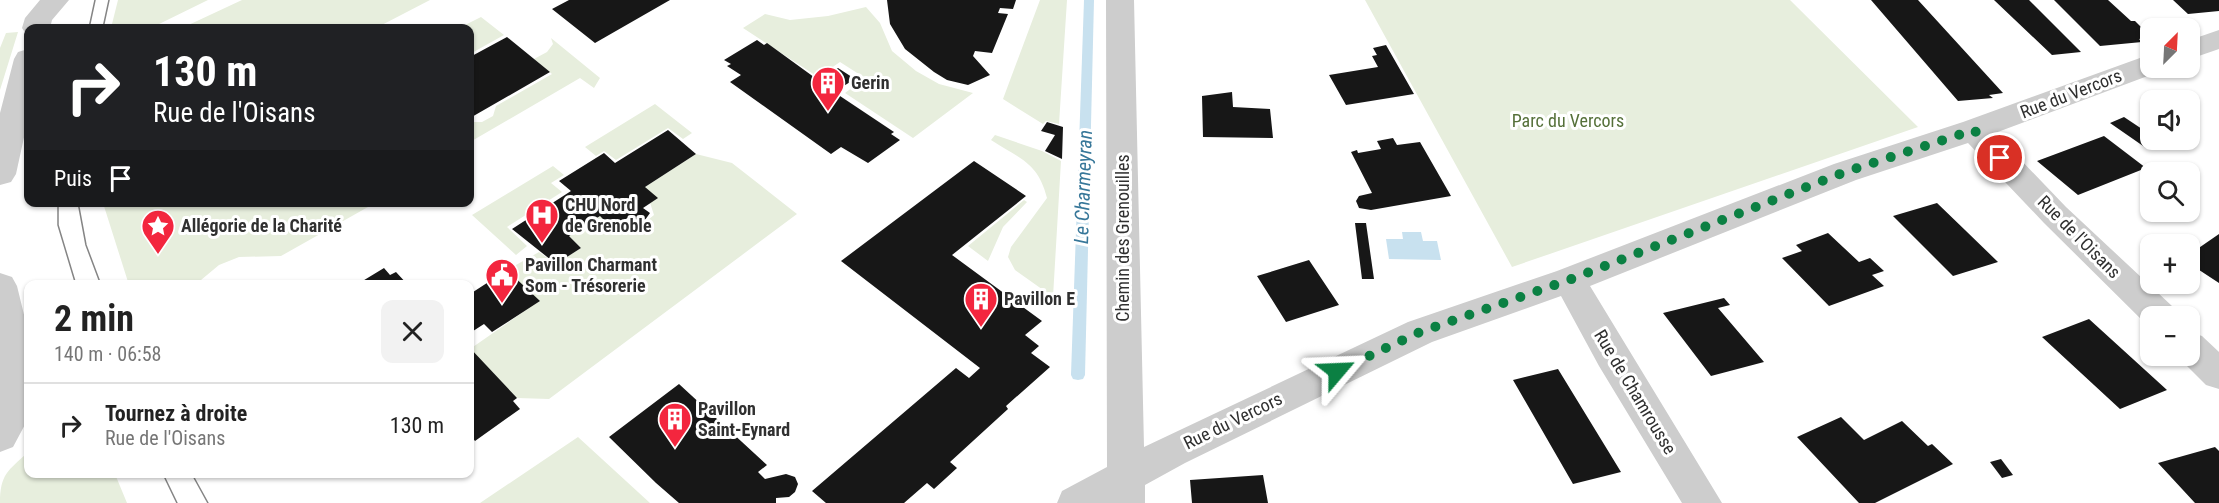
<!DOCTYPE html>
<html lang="fr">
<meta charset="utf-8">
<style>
:root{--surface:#fff;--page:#f2f2f2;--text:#222;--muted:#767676;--line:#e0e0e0}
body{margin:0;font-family:"Roboto Condensed",sans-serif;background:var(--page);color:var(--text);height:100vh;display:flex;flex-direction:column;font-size:22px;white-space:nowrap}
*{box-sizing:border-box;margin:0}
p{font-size:20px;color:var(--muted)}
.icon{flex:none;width:33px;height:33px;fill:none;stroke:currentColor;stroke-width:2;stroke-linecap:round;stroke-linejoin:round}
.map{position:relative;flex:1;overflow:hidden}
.drawer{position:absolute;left:24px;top:280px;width:450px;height:198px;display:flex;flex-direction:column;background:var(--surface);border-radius:12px;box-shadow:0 2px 4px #0004}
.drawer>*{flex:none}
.hud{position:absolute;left:24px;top:24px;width:450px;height:183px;border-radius:12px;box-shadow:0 2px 4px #0004;background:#202124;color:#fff;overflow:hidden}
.needle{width:39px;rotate:24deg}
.fabs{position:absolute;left:2140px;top:18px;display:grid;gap:12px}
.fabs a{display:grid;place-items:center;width:60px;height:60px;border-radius:12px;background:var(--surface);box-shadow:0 2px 4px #0004;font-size:30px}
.pin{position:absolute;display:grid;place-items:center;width:51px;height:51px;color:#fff;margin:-26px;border:3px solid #fff;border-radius:50%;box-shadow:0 2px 6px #0007}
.me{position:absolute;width:66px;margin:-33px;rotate:64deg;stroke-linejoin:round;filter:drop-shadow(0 0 4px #0008)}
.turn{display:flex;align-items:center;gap:21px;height:126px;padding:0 30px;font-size:27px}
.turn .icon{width:78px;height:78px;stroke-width:2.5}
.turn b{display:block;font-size:42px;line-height:51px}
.then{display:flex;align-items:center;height:57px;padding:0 30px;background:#0003;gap:12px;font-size:22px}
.round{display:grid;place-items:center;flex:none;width:63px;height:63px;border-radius:12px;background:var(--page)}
.summary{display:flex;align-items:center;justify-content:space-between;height:102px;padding:0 30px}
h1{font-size:36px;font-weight:700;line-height:45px}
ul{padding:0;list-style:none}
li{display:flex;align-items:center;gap:18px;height:84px;padding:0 30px;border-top:2px solid var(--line)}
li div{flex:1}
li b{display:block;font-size:22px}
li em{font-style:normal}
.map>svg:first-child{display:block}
.green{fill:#e7eedd}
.water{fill:#c8e1ef}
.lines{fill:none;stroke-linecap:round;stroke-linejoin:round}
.stream{fill:#c8e1ef;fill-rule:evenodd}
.building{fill:#171717}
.minor{fill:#cdcdcd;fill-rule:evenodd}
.tram{stroke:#858585;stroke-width:1.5}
.route{stroke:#0b8043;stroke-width:10;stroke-dasharray:0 18}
.labels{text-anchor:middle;stroke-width:6;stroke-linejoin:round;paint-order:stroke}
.poi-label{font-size:18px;font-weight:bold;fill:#303030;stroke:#fff;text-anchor:start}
.street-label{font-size:18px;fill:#303030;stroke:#fff}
.park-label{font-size:18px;fill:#557039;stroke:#fff}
.water-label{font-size:20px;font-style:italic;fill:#377799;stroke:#fff}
</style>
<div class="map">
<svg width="2219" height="503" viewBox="0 0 2219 503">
<rect width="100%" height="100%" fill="#fff"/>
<path class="green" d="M118,0h90l-55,27 -42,1z
M242,0h188l-54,28h-194z
M1040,0h27l-8,124 -13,-3 -3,3 -40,-25z
M1365,0h425l128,127 -406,140z
M866,7l14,16 12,28 24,20 23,13 34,9 -60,45 -68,-45 20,-15 -25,-16 -22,15 -75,-49 22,-14 25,6 38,-4z
M481,17l23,18 -34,19v-26h-11z
M18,32l-18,58v-42l6,-15z
M551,38l49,40 -6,10 -14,-10 -110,64v-20h12l11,-6 3,-10 56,-32 -18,-15 13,-7 6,-8z
M655,104l37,29 -9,6 -15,-11 -52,32 -12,-9 -8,5 -11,-9z
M995,135l47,16 19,10 -8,136 -38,-27 -7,-13 3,-10 36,-49c-9,-36 -27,-39 -56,-58z
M696,154l36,9 65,51 -248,185 -32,-1 -47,-49 69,-48 -32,-31 32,-18 17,12 25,-16 -12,-12 31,-20 12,12 31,-4 11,-9 -9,-28z
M553,166l11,9 -13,8 11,9 -55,35 20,19 -11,9 -44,-40z
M1024,200l3,2 -24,25 -15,34 -20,-15z
M133,203v-1l248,1 -13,4 -87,49 -42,1 -20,8 -24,20h-66l-26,-82h18l4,4z
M578,437l72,66h-170z
M28,452v22h87l12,29h-127c0,-29 8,-32 28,-51z"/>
<path class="water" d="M1402,232h19l2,9h14l4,19 -52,-1 -3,-20h17z"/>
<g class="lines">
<path class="stream" d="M1084,0h10l-9,375 -2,4 -5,1 -5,-1 -2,-4z"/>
</g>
<path class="building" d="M569,0h101l-75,43 -43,-34z
M887,0h129l-3,9 -13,-1 -2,5 10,1 -16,39 -17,-2 -2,5 17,19 -22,10 -21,-5 -13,-8 -29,-23 -15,-25z
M1871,0h47l85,93 -14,2 4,3 -35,3z
M1994,0h35l52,52 -29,3z
M2054,0h54l23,21h4l16,16 -12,2 3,3 -42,4z
M2173,0h46v11l-31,3z
M507,37l43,35 -80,46v-61z
M757,40l7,5 3,-2 51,37 20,-12 17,11 -21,13 60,40 -3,2 9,6 -32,23 -27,-16 -10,7 -101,-72 11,-7 -14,-9 4,-2 -7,-4z
M1386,45l28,49 -68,11 -17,-30 49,-8 -6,-11 5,-1 -4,-7z
M1232,92l1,15 37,2 3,29 -70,-1 -1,-41z
M2124,117l27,18v5l9,2 -14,6 -36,-25z
M1047,122l16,5 -1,32 -17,-8 10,-16 -14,-4z
M668,130l28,24 -51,33 13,11 -15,10 7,5 -5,7 -12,3 -4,-6 -17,11 -12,-12 -31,20 12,12 -25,16 -44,-35 59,-38 -12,-10 45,-28 11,10z
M2104,136l42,32 -68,27 -41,-34z
M1393,138l4,7 23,-3 31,54 -80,14 -12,-2 -3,-7 3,-5 13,-3 -21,-41 6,-2 1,3 23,-4 -4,-8z
M974,161l52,35 -74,59 90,66 -17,14 14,11 -8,7 19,14 -44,39 2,3 -58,53 7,6 -23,21 -7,-6 -23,20h-78l-14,-12 144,-123 13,10 11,-10 -139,-107z
M1937,203l28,27 33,32 -45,14 -60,-60z
M1355,223h11l8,56h-12z
M1828,233l31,29 11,-4 14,13 -12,4 12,11 -55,20 -47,-48 20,-7 -6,-6z
M2219,234v49l-29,-19v-10z
M1309,260l30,45 -53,17 -29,-46z
M384,268l6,7 6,-3 12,13h-52z
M507,270l33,31 -48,31 -8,-8 -14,9v-39z
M1724,298l6,7 -12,3 46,54 -53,14 -48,-63z
M2089,319l78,71 -47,19 -78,-72z
M470,348l47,50 -4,3 7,8 -45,32 -5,-6z
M1558,369l63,103 -48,12 -60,-104z
M679,384l88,81 -9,7 7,7 21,-5 9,3 3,7 -3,8 -6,5 -13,1v5h-97l-23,-20 -47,-46z
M1841,417l23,23 38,-19 26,25 4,-2 21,20 -78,39h-16l-62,-66z
M2215,447l4,4v52h-24l-37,-40z
M2001,459l12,16 -11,3 -12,-16z
M1263,475l5,28h-76l-2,-23z"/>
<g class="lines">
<path class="minor" d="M40,0h29l-17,20 -2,8h-22v7l-2,-1 -4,-6 3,-10z
M1106,0h28l10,447 264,-125 149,-51 277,-107 129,-42 188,-68v14h12l-2,3 -166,62 71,74 106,99 5,10h-26v11l-3,-1 -104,-103 -76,-80 -112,37 -266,106 132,217h-40l-83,-137 -38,-70 -129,46 -247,121 -40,22v18h-88l5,-12 45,-24z
M2219,30v19l-29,10v-19z
M28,49v70l-12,55 -5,8 -11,3v-72l14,-54 4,-7z
M0,273l12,4 5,9 11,45v88l-15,28 -13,5z
M2190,332l12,4 17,16v37l-13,-4 -29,-29h13z"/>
<path class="tram" d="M89,28l6,-28
M103,28l6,-28
M58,202v23l18,60
M78,202l8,43 15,40
M163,474l14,29
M192,474l16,29"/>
</g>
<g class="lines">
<path class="route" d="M1337,371l83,-39 149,-52 276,-108 129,-42 26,28"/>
</g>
<defs>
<symbol id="building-pin" viewBox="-11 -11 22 30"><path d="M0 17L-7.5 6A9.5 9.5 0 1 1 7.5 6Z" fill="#f3263e" stroke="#fff"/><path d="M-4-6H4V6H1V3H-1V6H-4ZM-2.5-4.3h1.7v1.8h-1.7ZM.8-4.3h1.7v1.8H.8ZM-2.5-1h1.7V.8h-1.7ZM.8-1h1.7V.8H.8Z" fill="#fff"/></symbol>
<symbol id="hospital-pin" viewBox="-11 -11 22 30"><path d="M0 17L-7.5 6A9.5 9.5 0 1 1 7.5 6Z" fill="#f3263e" stroke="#fff"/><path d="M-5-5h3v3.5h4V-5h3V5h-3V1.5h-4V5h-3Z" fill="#fff"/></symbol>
<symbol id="sight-pin" viewBox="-11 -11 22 30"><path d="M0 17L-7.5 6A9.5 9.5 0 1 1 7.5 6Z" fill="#f3263e" stroke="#fff"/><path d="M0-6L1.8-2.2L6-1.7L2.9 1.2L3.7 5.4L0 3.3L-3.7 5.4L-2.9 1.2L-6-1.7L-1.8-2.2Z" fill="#fff"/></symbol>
<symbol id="civic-pin" viewBox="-11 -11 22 30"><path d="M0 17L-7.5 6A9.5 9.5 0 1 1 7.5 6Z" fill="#f3263e" stroke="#fff"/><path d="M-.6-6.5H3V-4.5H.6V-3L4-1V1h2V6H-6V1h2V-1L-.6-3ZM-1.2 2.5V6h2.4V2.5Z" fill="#fff"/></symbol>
</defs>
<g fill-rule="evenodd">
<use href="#building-pin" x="809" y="64" width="38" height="52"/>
<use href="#hospital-pin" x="523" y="196" width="38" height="52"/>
<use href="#sight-pin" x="139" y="207" width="38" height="52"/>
<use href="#civic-pin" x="483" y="256" width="38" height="52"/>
<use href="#building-pin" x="962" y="280" width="38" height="52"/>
<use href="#building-pin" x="656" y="400" width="38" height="52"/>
</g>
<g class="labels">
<g class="poi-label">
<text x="851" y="89">Gerin</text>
<text x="565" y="211">CHU Nord<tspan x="565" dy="21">de Grenoble</tspan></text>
<text x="181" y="232">Allégorie de la Charité</text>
<text x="525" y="271">Pavillon Charmant<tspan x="525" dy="21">Som - Trésorerie</tspan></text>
<text x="1004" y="305">Pavillon E</text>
<text x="698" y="415">Pavillon<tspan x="698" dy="21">Saint-Eynard</tspan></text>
</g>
<g class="street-label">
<text transform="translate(2071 94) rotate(-21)" y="6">Rue du Vercors</text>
<text transform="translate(2079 237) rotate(45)" y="6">Rue de l'Oisans</text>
<text transform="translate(1123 238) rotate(-90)" y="6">Chemin des Grenouilles</text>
<text transform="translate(1635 392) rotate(59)" y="6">Rue de Chamrousse</text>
<text transform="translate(1233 421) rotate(-26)" y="6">Rue du Vercors</text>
</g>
<g class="park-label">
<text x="1568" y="127">Parc du Vercors</text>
</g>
<g class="water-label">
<text transform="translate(1083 187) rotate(-88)" y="7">Le Charmeyran</text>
</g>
</g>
</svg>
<div class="fabs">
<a><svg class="needle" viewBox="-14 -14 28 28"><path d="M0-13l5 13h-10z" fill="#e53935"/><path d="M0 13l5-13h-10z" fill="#767676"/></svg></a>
<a><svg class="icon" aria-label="sound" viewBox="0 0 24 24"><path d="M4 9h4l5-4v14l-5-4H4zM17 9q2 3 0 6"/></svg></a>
<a><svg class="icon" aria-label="search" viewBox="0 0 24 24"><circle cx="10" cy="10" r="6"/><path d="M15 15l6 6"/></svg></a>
<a>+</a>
<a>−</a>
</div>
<div class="pin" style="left:2000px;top:158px;background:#d93025"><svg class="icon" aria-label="arrive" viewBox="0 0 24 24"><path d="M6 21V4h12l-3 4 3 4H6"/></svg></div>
<svg class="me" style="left:1337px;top:371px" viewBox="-20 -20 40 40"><path d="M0-17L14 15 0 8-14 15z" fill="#0b8043" stroke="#fff" stroke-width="4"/></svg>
<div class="hud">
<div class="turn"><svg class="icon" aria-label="right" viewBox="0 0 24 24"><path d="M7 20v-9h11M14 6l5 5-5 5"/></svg><div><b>130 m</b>Rue de l'Oisans</div></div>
<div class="then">Puis<svg class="icon" aria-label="arrive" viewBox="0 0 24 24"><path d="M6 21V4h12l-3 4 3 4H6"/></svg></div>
</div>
<section class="drawer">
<div class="summary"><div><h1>2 min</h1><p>140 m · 06:58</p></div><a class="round"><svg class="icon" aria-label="close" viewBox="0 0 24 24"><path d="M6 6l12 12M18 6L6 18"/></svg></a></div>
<ul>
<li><svg class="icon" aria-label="right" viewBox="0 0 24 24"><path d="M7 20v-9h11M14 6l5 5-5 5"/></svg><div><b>Tournez à droite</b><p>Rue de l'Oisans</p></div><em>130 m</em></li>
</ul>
</section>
</div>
